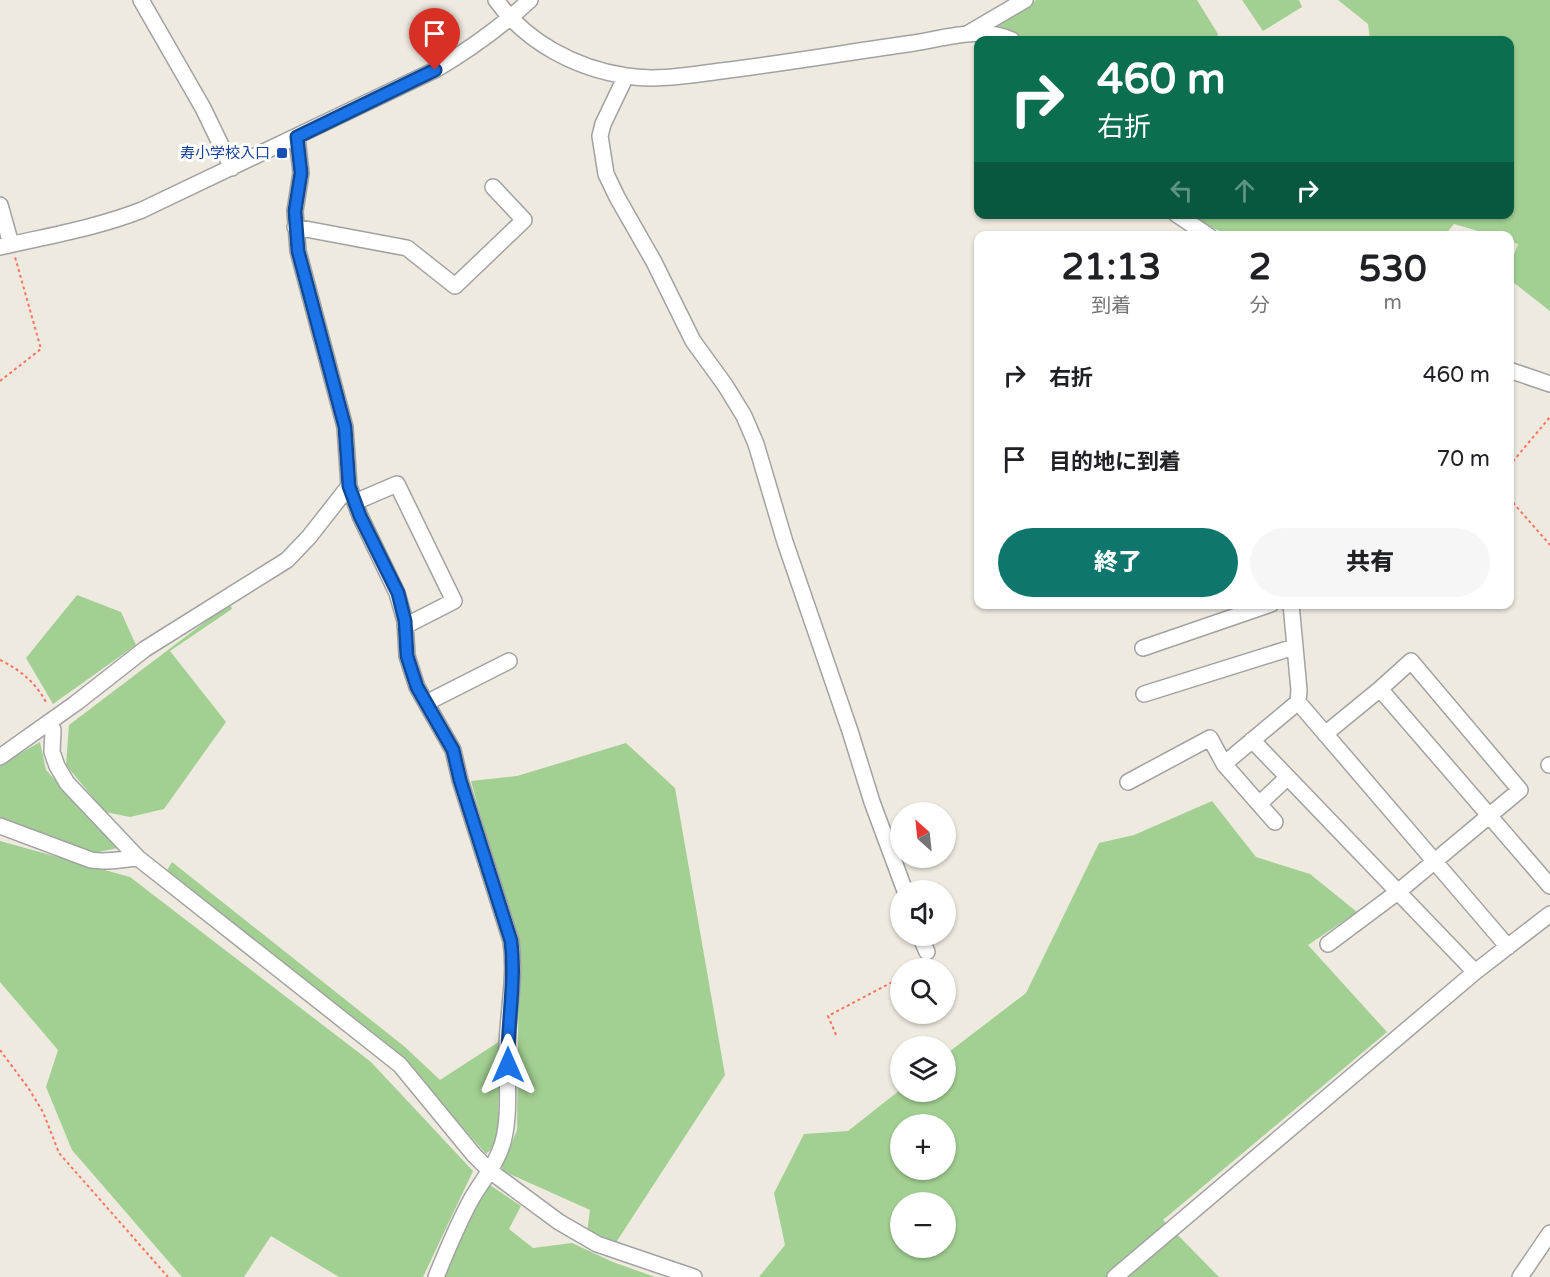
<!DOCTYPE html>
<html lang="ja">
<meta charset="utf-8">
<style>
:root{--surface:#fff;--page:#f6f6f6;--text:#202124;--muted:#757577;--accent:#0f766e}
body{margin:0;font-family:"Varela Round","Noto Sans JP",sans-serif;background:var(--page);color:var(--text);height:100vh;display:flex;flex-direction:column;font-size:22px;white-space:nowrap}
*{box-sizing:border-box;margin:0}
p{font-size:20px;color:var(--muted)}
.icon{flex:none;width:33px;height:33px;fill:none;stroke:currentColor;stroke-width:2;stroke-linecap:round;stroke-linejoin:round}
.map{position:relative;flex:1;overflow:hidden}
.sheet{position:absolute;left:974px;top:231px;width:540px;height:378px;display:flex;flex-direction:column;background:var(--surface);border-radius:12px;box-shadow:0 2px 4px #0004}
.sheet>*{flex:none}
.top-card{position:absolute;left:974px;top:36px;width:540px;height:183px;border-radius:12px;box-shadow:0 2px 4px #0004;background:#0b6e4f;color:#fff;overflow:hidden}
.needle{width:39px;rotate:333deg}
.controls{position:absolute;left:890px;top:802px;display:grid;gap:12px}
.controls a{display:grid;place-items:center;width:66px;height:66px;border-radius:50%;background:var(--surface);box-shadow:0 2px 4px #0004;font-size:30px}
.pin{position:absolute;display:grid;place-items:center;width:51px;height:51px;color:#fff;margin:-62px -26px;border-radius:50% 50% 50% 0;rotate:-45deg;box-shadow:0 0 6px #0007}
.pin .icon{rotate:45deg}
.me{position:absolute;width:66px;margin:-33px;rotate:0deg;stroke-linejoin:round;filter:drop-shadow(0 0 4px #0008)}
.turn{display:flex;align-items:center;gap:21px;height:126px;padding:0 24px;font-size:27px}
.turn .icon{width:78px;height:78px;stroke-width:2.5}
.turn b{display:block;font-size:42px;line-height:51px}
.lanes{display:flex;align-items:center;height:57px;padding:0 24px;background:#0003;justify-content:center;gap:30px;direction:ltr}
.lanes .off{opacity:.35}
.eta{display:flex;justify-content:space-evenly;align-items:center;height:102px;text-align:center}
.eta b{font-size:36px;font-weight:800;line-height:42px}
.primary-button{display:flex;gap:12px;margin-top:auto;padding:12px 24px}
.primary-button a{flex:1;height:69px;border-radius:36px;background:var(--accent);color:#fff;font-size:24px;font-weight:800;line-height:69px;text-align:center}
.primary-button a+a{background:var(--page);color:var(--text)}
ul{padding:0;list-style:none}
li{display:flex;align-items:center;gap:18px;height:84px;padding:0 24px}
li div{flex:1}
li b{display:block;font-size:22px}
li em{font-style:normal}
.map>svg:first-child{display:block}
.forest{fill:#a2d092;fill-rule:evenodd}
.lines{fill:none;stroke-linecap:round;stroke-linejoin:round}
.minor-casing{stroke:#a2a2a2;stroke-width:18}
.path{stroke:#ff7460;stroke-width:2;stroke-dasharray:3 3;stroke-linecap:butt}
.minor{stroke:#fff;stroke-width:15}
.route-casing{stroke:#114b97;stroke-width:15}
.route{stroke:#1a73e8;stroke-width:10}
.transit-dot{fill:#1a4fb4;stroke:#fff;stroke-width:2}
.labels{text-anchor:middle;stroke-width:6;stroke-linejoin:round;paint-order:stroke}
.transit-label{font-size:15px;fill:#164399;stroke:#fff;text-anchor:end}
</style>
<div class="map">
<svg width="1550" height="1277" viewBox="0 0 1550 1277">
<rect width="100%" height="100%" fill="#eeeae0"/>
<path class="forest" d="M1036,0h161l21,34 -2,6h-192l-31,-17z
M1242,0h57l3,7 -39,24z
M1338,0h212v311l-41,-32v-11l9,-24 -9,-3v-5l-17,-1 -38,-11 -9,11h-218l-39,-20 321,-1v-174h-139l-2,-16z
M77,595l44,17 15,33 -83,59 -27,-46z
M230,603l2,6 -62,42 56,71 -62,87 -34,8 -25,-5 -39,-47 3,-40z
M40,742l6,28 72,78 -24,5 -94,-35v-53z
M626,743l49,45 50,287 -110,169 -28,-12 3,-22 -89,-40 16,-40 2,-177 -48,-172 46,-5z
M1212,801l44,56 54,17 47,38 -49,33 79,87 -224,188 56,57h-460l26,-32 -11,-52 30,-59 44,-3 52,-41v2h45v-37l81,-62 73,-150 35,-8zM900,1125h45v45h-45zM900,1203h45v45h-45z
M0,841l130,36 241,185 102,109 -50,106h-84l-68,-41 -27,41h-62l-110,-127 -26,-63 12,-37 -58,-68z
M172,862l233,185 35,33 60,-39 -2,82 -4,24 -8,7 -57,-65 -263,-217z
M490,1185l31,21 -12,23 24,19 39,-5 41,19 42,15h-211l23,-55z"/>
<g class="lines">
<defs>
<path id="minor" d="M141,0l62,108 29,60
M496,0c30,42 79,68 130,76 31,5 64,-1 95,-5 65,-8 129,-19 193,-28 32,-5 68,-17 98,-3
M967,34l58,-34
M626,76l-23,48 -3,12 6,38 11,23 37,65 39,79 32,44 19,31 12,28 29,98 65,189 22,71 33,89
M297,137l4,36 -6,38 3,40 47,176 4,59 11,30 37,77 8,28 2,35 10,31 36,63 7,30 51,161c5,36 -3,70 -4,105 -1,31 4,66 -4,96 -6,22 -20,37 -31,56 -14,25 -25,52 -36,79
M0,205l11,39
M1176,214l33,22
M295,227l112,21 48,38 69,-66 -31,-33
M0,247c48,-11 96,-19 142,-37l293,-140c34,-20 66,-43 95,-70
M1509,370l41,14
M355,502l42,-18 57,117 -49,25
M1143,648l128,-44
M1144,694l150,-47
M1298,702l210,245
M426,703l83,-42
M49,723l4,7 -1,22 5,14 10,17 71,75 262,207 74,90 16,16 69,51 38,22 97,33
M1325,734l55,-45 170,197
M1252,740l223,232
M0,757l76,-54 69,-54 142,-89 22,-23 40,-51
M1224,764l74,-62 1,-12 -8,-86
M1549,765h1
M1128,782l82,-44 14,26 51,58
M1259,804l28,-26
M0,826l91,34c15,3 31,-1 47,-2
M920,936l7,16
M1328,944l71,-53 121,-101 -109,-129 -31,28
M1115,1277l360,-305 75,-58
M1520,1277l30,-44"/>
</defs>
<use href="#minor" class="minor-casing"/>
<path class="path" d="M0,381l41,-32 -26,-92
M1509,466l41,-49
M1509,498l41,47
M0,660c22,11 36,23 47,44
M836,1035l-8,-19 72,-38
M0,1050l29,39 14,23 16,41 109,124"/>
<use href="#minor" class="minor"/>
</g>
<g class="lines">
<defs>
<path id="route" d="M435,70l-138,67 4,36 -6,38 3,40 47,176 4,59 11,30 38,77 7,28 2,35 10,31 36,63 7,30 51,161c5,42 -4,83 -3,124"/>
</defs>
<use href="#route" class="route-casing"/>
<use href="#route" class="route"/>
</g>
<rect class="transit-dot" x="276" y="147" width="12" height="12" rx="3"/>
<g class="labels">
<g class="transit-label">
<text x="270" y="158">寿小学校入口</text>
</g>
</g>
</svg>
<div class="controls">
<a><svg class="needle" viewBox="-14 -14 28 28"><path d="M0-13l5 13h-10z" fill="#e53935"/><path d="M0 13l5-13h-10z" fill="#757577"/></svg></a>
<a><svg class="icon" aria-label="sound" viewBox="0 0 24 24"><path d="M4 9h4l5-4v14l-5-4H4zM17 9q2 3 0 6"/></svg></a>
<a><svg class="icon" aria-label="search" viewBox="0 0 24 24"><circle cx="10" cy="10" r="6"/><path d="M15 15l6 6"/></svg></a>
<a><svg class="icon" aria-label="layers" viewBox="0 0 24 24"><path d="M12 4l9 5-9 5-9-5zM3 14l9 5 9-5"/></svg></a>
<a>+</a>
<a>−</a>
</div>
<div class="pin" style="left:435px;top:70px;background:#d93025"><svg class="icon" aria-label="arrive" viewBox="0 0 24 24"><path d="M6 21V4h12l-3 4 3 4H6"/></svg></div>
<svg class="me" style="left:508px;top:1065px" viewBox="-20 -20 40 40"><path d="M0-17L14 15 0 8-14 15z" fill="#1a73e8" stroke="#fff" stroke-width="4"/></svg>
<div class="top-card">
<div class="turn"><svg class="icon" aria-label="right" viewBox="0 0 24 24"><path d="M7 20v-9h11M14 6l5 5-5 5"/></svg><div><b>460 m</b>右折</div></div>
<div class="lanes"><svg class="icon off" aria-label="left" viewBox="0 0 24 24"><path d="M17 20v-9H6M10 6l-5 5 5 5"/></svg><svg class="icon off" aria-label="ahead" viewBox="0 0 24 24"><path d="M12 20V5M6 11l6-6 6 6"/></svg><svg class="icon" aria-label="right" viewBox="0 0 24 24"><path d="M7 20v-9h11M14 6l5 5-5 5"/></svg></div>
</div>
<section class="sheet">
<div class="eta">
<div><b>21:13</b><p>到着</p></div>
<div><b>2</b><p>分</p></div>
<div><b>530</b><p>m</p></div>
</div>
<ul>
<li><svg class="icon" aria-label="right" viewBox="0 0 24 24"><path d="M7 20v-9h11M14 6l5 5-5 5"/></svg><div><b>右折</b></div><em>460 m</em></li>
<li><svg class="icon" aria-label="arrive" viewBox="0 0 24 24"><path d="M6 21V4h12l-3 4 3 4H6"/></svg><div><b>目的地に到着</b></div><em>70 m</em></li>
</ul>
<div class="primary-button"><a>終了</a><a>共有</a></div>
</section>
</div>
